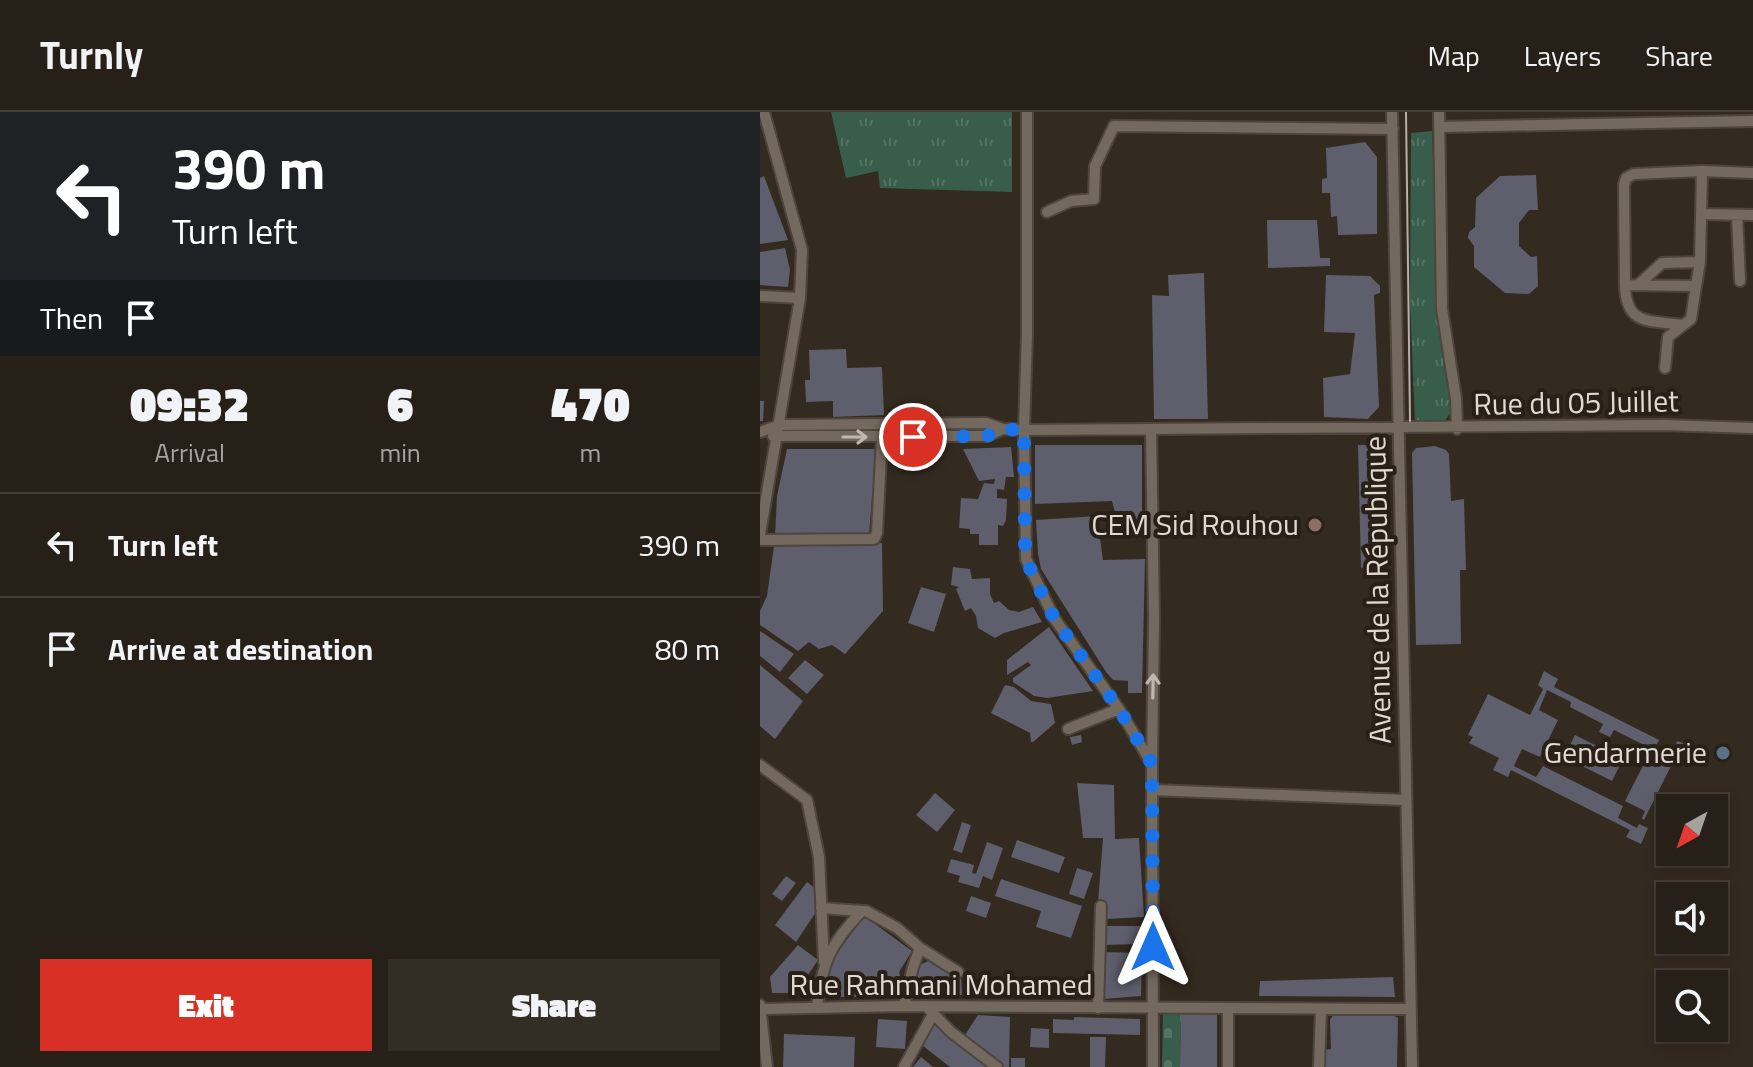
<!DOCTYPE html>
<meta charset="utf-8">
<style>
:root{--surface:#262018;--page:#322d25;--text:#f1f3f6;--muted:#a4a3a2;--line:#423e37;--accent:#d93025}
body{margin:0;font-family:"Titillium Web",sans-serif;background:var(--page);color:var(--text);height:100vh;display:flex;flex-direction:column;font-size:30px;white-space:nowrap}
*{box-sizing:border-box;margin:0}
p{font-size:26px;color:var(--muted)}
.icon{flex:none;width:44px;height:44px;fill:none;stroke:currentColor;stroke-width:2;stroke-linecap:round;stroke-linejoin:round}
.map{position:relative;flex:1;overflow:hidden}
.drawer{display:flex;flex-direction:column;background:var(--surface);width:760px}
.drawer>*{flex:none}
.hud{background:#202124;color:#fff;overflow:hidden}
.needle{width:52px;rotate:220deg}
.fabs{position:absolute;left:896px;top:682px;display:grid;gap:16px}
.fabs a{display:grid;place-items:center;width:72px;height:72px;border-radius:0px;background:var(--surface);box-shadow:0 4px 12px #0003,0 0 0 2px var(--line);font-size:40px}
.pin{position:absolute;display:grid;place-items:center;width:68px;height:68px;color:#fff;margin:-34px;border:4px solid #fff;border-radius:50%;box-shadow:0 2px 8px #0007}
.me{position:absolute;width:88px;margin:-44px;rotate:0deg;stroke-linejoin:round;filter:drop-shadow(0 0 6px #0008)}
.turn{display:flex;align-items:center;gap:28px;height:168px;padding:0 40px;font-size:36px}
.turn .icon{width:104px;height:104px;stroke-width:2.5}
.turn b{display:block;font-size:56px;line-height:68px}
.then{display:flex;align-items:center;height:76px;padding:0 40px;background:#0003;gap:16px;font-size:30px}
.eta{display:flex;justify-content:space-evenly;align-items:center;height:136px;text-align:center}
.eta b{font-size:48px;font-weight:800;line-height:56px}
.primary-button{display:flex;gap:16px;margin-top:auto;padding:16px 40px}
.primary-button a{flex:1;height:92px;border-radius:0px;background:var(--accent);color:#fff;font-size:32px;font-weight:800;line-height:92px;text-align:center}
.primary-button a+a{background:var(--page);color:var(--text)}
ul{padding:0;list-style:none}
li{display:flex;align-items:center;gap:24px;height:104px;padding:0 40px;border-top:2px solid var(--line)}
li div{flex:1}
li b{display:block;font-size:30px}
li em{font-style:normal}
header{display:flex;align-items:center;gap:48px;box-sizing:border-box;height:112px;padding:0 40px;background:var(--surface);border-bottom:2px solid var(--line)}
header strong{font-size:38px}
nav{display:flex;gap:44px;margin-inline-start:auto;font-size:28px}
main{display:flex;flex:1;min-height:0}
.map>svg:first-child{display:block}
.cemetery{fill:url(#cemetery-stones)}
.park{fill:url(#park-tufts)}
.building{fill:#5e5e6c}
.lines{fill:none;stroke-linecap:round;stroke-linejoin:round}
.minor-casing{stroke:#4e463e;stroke-width:14}
.minor{stroke:#74695e;stroke-width:10}
.tram{stroke:#b6b0a8;stroke-width:2}
.oneway{stroke:#c0b8b0}
.route{stroke:#1a73e8;stroke-width:14;stroke-dasharray:0 25.2}
.education-dot{fill:#8d6e63;stroke:#292017;stroke-width:3}
.service-dot{fill:#5c6f8a;stroke:#292017;stroke-width:3}
.labels{text-anchor:middle;stroke-width:8;stroke-linejoin:round;paint-order:stroke}
.street-label{font-size:30px;fill:#e0dad3;stroke:#292017}
.poi-label{font-size:30px;fill:#e0dad3;stroke:#292017;text-anchor:end}
</style>
<header>
<strong>Turnly</strong>
<nav><a>Map</a><a>Layers</a><a>Share</a></nav>
</header>
<main>
<section class="drawer">
<div class="hud">
<div class="turn"><svg class="icon" aria-label="left" viewBox="0 0 24 24"><path d="M17 20v-9H6M10 6l-5 5 5 5"/></svg><div><b>390 m</b>Turn left</div></div>
<div class="then">Then<svg class="icon" aria-label="arrive" viewBox="0 0 24 24"><path d="M6 21V4h12l-3 4 3 4H6"/></svg></div>
</div>
<div class="eta">
<div><b>09:32</b><p>Arrival</p></div>
<div><b>6</b><p>min</p></div>
<div><b>470</b><p>m</p></div>
</div>
<ul>
<li><svg class="icon" aria-label="left" viewBox="0 0 24 24"><path d="M17 20v-9H6M10 6l-5 5 5 5"/></svg><div><b>Turn left</b></div><em>390 m</em></li>
<li><svg class="icon" aria-label="arrive" viewBox="0 0 24 24"><path d="M6 21V4h12l-3 4 3 4H6"/></svg><div><b>Arrive at destination</b></div><em>80 m</em></li>
</ul>
<div class="primary-button"><a>Exit</a><a>Share</a></div>
</section>
<div class="map">
<svg width="993" height="955" viewBox="0 0 993 955">
<defs>
<pattern id="cemetery-stones" width="16" height="16" patternUnits="userSpaceOnUse" patternTransform="scale(2)"><rect width="16" height="16" fill="#385d4a"/><path d="M2 7V4a2 2 0 0 1 4 0v3zM10 15v-3a2 2 0 0 1 4 0v3z" fill="#547463"/></pattern>
<pattern id="park-tufts" width="24" height="20" patternUnits="userSpaceOnUse" patternTransform="scale(2)"><rect width="24" height="20" fill="#385d4a"/><path d="M3 7l-1-3M5 7V3M7 7l1-3M15 17l-1-3M17 17v-4M19 17l1-3" fill="none" stroke="#547463"/></pattern>
</defs>
<rect width="100%" height="100%" fill="#332a20"/>
<path class="cemetery" d="M403,902h18l-1,53h-18z"/>
<path class="park" d="M71,0h181v80l-132,-4 -2,-17 -32,7z
M672,19l6,179 14,100 -7,11 -30,1 -5,-119 1,-170z"/>
<path class="building" d="M605,30l12,15v77l-39,1 -1,-19 -6,1 -1,-24h-8v-14l5,-1 -1,-30z
M776,63l2,35h-9l-10,13v23l12,11 6,-1 1,30 -9,8 -24,-1 -31,-26v-21l-6,-8 1,-6 6,-5 1,-29 24,-22z
M4,64l24,64 -28,4v-66z
M507,108h50l3,38h10v8l-62,2z
M25,136l5,22 -2,17 -28,-2v-33z
M444,161l4,146h-54l-2,-124 17,1 -1,-21z
M566,163l44,1 10,10v7l-6,2 5,112 -11,12 -44,-2 -1,-39 27,-4 5,-41 -31,-1z
M86,237l1,19 35,-1 2,48 -51,2v-16l-27,1 -1,-22h5l-1,-30z
M0,289h4l-1,20h-3z
M275,333h107v90l-21,1 -9,-35 -77,3z
M598,333h27l4,122 -28,1z
M675,334l11,4 3,4 2,47 13,-2 2,71h-6l1,74 -45,1 -4,-192 4,-5z
M251,335l3,30h-8l-2,13 -7,-1v9l10,1 -1,21 -3,6 -5,-1v20h-19v-11h-9v-5l-11,-1 2,-30 17,1 6,-16 10,1 1,-5 -16,2 -16,-32z
M27,337h89l-7,86 -94,1 2,-40z
M337,404l6,44 42,-1 -3,134h-14v-12l-15,-1 -7,-8 -65,-103 -3,-15 -2,-34z
M122,431l1,68 -38,43 -13,-9 -13,4 -10,-7 -11,9 -38,-26v-14l7,-15 7,-50z
M193,455l17,2 2,10 18,-1v16l4,9 5,-2 10,9 10,2 14,-5 9,15 -38,11 -9,5 -17,-10 -2,-12 -5,-8 -6,3 -9,-22 3,-2 -8,-2z
M161,475l25,7 -12,38 -26,-9z
M289,515l44,64 -46,7 -13,-2 -21,-14v-4l18,-13 -3,-3 -21,13v-15z
M0,519l34,23 -14,18 -20,-16z
M45,548l19,15 -17,19 -19,-16z
M0,553l43,36 -28,38 -15,-13z
M784,559l14,8 -4,8 105,53 -5,10 -40,-20 -4,7 -11,-5 4,-8 -33,-17 1,-5 -24,-12 -8,20 19,10 -18,37 -18,-8 -8,17 22,11 7,-11 80,40 -5,12 19,10 2,-4 9,4 -7,16 -15,-7 4,-7 -119,-60 -3,7 -15,-7 6,-12 -30,-15 4,-6 -5,-2 20,-41 42,21 13,-26 -5,-4z
M245,573l9,2 17,14 20,3 4,19 -22,19h-2l-1,-9 -39,-20z
M321,623l1,7 -10,3 -2,-8z
M815,623l48,24 -11,22 -48,-24z
M917,629l14,5 -7,11 -7,-3 -33,66 -2,-2 3,-7 -20,-10 25,-49 20,9z
M317,671l37,2 1,54 24,-1 5,79 -38,2 -2,-16 -6,-1 5,-64h-20z
M175,681l20,17 -18,22 -21,-17z
M202,710l9,3 -9,28 -9,-3z
M257,728l48,17 -6,16 -48,-16z
M227,730l16,6 -11,32 -9,-4 -4,12 -21,-6 2,-6 -13,-4 4,-13 23,6 -2,8 4,1z
M317,756l16,5 -9,26 -15,-5z
M26,764l10,7 -14,18 -10,-7z
M241,767l81,27 -11,32 -35,-11 5,-16 -46,-15z
M47,770l10,8 -1,22 -20,30 -21,-17z
M211,784l20,7 -5,15 -20,-7z
M104,804l48,35 -13,21 2,7 -5,18h-71l5,-34z
M343,814h38v18l-37,1z
M38,833l20,15 -22,33h-24l-2,-16z
M343,840l39,1 -1,43 -38,3z
M171,848l30,19 1,16 -48,1 3,-30z
M633,865l2,20 -136,-1 1,-15z
M457,901v54h-37l1,-53z
M629,901l9,5 -1,49h-74v-17l8,-1 -1,-29 3,-5z
M218,903l32,2 -1,50h-6l-40,-29z
M314,905l66,2v16l-87,-2v-14l21,1z
M118,907l29,2 -2,28 -29,-2z
M173,911l59,44h-42l-27,-21z
M271,916l18,1v19l-19,-1z
M24,922l71,3 -1,30h-71z
M330,925h16l-1,30h-15z
M161,945l12,10h-20z
M251,946h14v9h-14z"/>
<g class="lines">
<defs>
<path id="minor" d="M267,0v222l-3,96 2,129 28,59 65,91 33,55
M632,0l20,955
M679,0l3,197 14,90 1,30
M679,15l314,-6
M942,59l51,2
M287,100l24,-11 23,-2 1,-33 19,-40 279,3
M942,102l51,1
M977,103l3,66
M865,173l71,1 4,-24 2,-91 -68,3 -8,4 -2,7 1,100c1,41 24,35 58,40
M878,173l24,-22 38,-1
M0,184l40,2
M905,256l3,-31 23,-18 5,-33
M391,317l3,188 -2,147 1,303
M0,320l19,-7 207,-2 17,6 21,1 640,-5 89,3
M13,324h214l16,-7
M0,422l40,-236 2,-48 -38,-138
M0,428l114,-1 3,-6 5,-97
M308,617l51,-20
M0,653l47,35 12,57 5,105
M393,678l253,10
M61,796l41,3
M160,836l38,24
M0,893l7,62
M166,894l25,26 46,35
M57,895c5,-44 13,-63 45,-96h4l31,17 23,20 -7,19 -9,39
M338,896l3,-102
M1,897l143,-3 506,3
M144,955l29,-53
M468,955v-58
M559,955l2,-58"/>
</defs>
<use href="#minor" class="minor-casing"/>
<use href="#minor" class="minor"/>
<path class="tram" d="M646,0l4,309"/>
</g>
<defs><path id="oneway-shaft" d="M-6 0H5M1.5-3L5.5 0L1.5 3" fill="none" stroke-width="1.6" stroke-linecap="round" stroke-linejoin="round" transform="scale(2)"/></defs>
<g class="oneway">
<use href="#oneway-shaft" transform="translate(95 325)"/>
<use href="#oneway-shaft" transform="translate(393 574) rotate(-89)"/>
</g>
<g class="lines">
<path class="route" d="M153,325l74,-1 16,-7 21,1 1,117 6,25 23,46 65,91 33,55 1,183"/>
</g>
<circle class="education-dot" cx="555" cy="413" r="8"/>
<circle class="service-dot" cx="963" cy="641" r="8"/>
<g class="labels">
<g class="street-label">
<text transform="translate(816 291) rotate(-1)" y="10">Rue du 05 Juillet</text>
<text transform="translate(618 478) rotate(-91)" y="10">Avenue de la République</text>
<text x="181" y="883">Rue Rahmani Mohamed</text>
</g>
<g class="poi-label">
<text x="539" y="423">CEM Sid Rouhou</text>
<text x="947" y="651">Gendarmerie</text>
</g>
</g>
</svg>
<div class="fabs">
<a><svg class="needle" viewBox="-14 -14 28 28"><path d="M0-13l5 13h-10z" fill="#e53935"/><path d="M0 13l5-13h-10z" fill="#a4a3a2"/></svg></a>
<a><svg class="icon" aria-label="sound" viewBox="0 0 24 24"><path d="M4 9h4l5-4v14l-5-4H4zM17 9q2 3 0 6"/></svg></a>
<a><svg class="icon" aria-label="search" viewBox="0 0 24 24"><circle cx="10" cy="10" r="6"/><path d="M15 15l6 6"/></svg></a>
</div>
<div class="pin" style="left:153px;top:325px;background:#d93025"><svg class="icon" aria-label="arrive" viewBox="0 0 24 24"><path d="M6 21V4h12l-3 4 3 4H6"/></svg></div>
<svg class="me" style="left:393px;top:835px" viewBox="-20 -20 40 40"><path d="M0-17L14 15 0 8-14 15z" fill="#1a73e8" stroke="#fff" stroke-width="4"/></svg>
</div>
</main>
